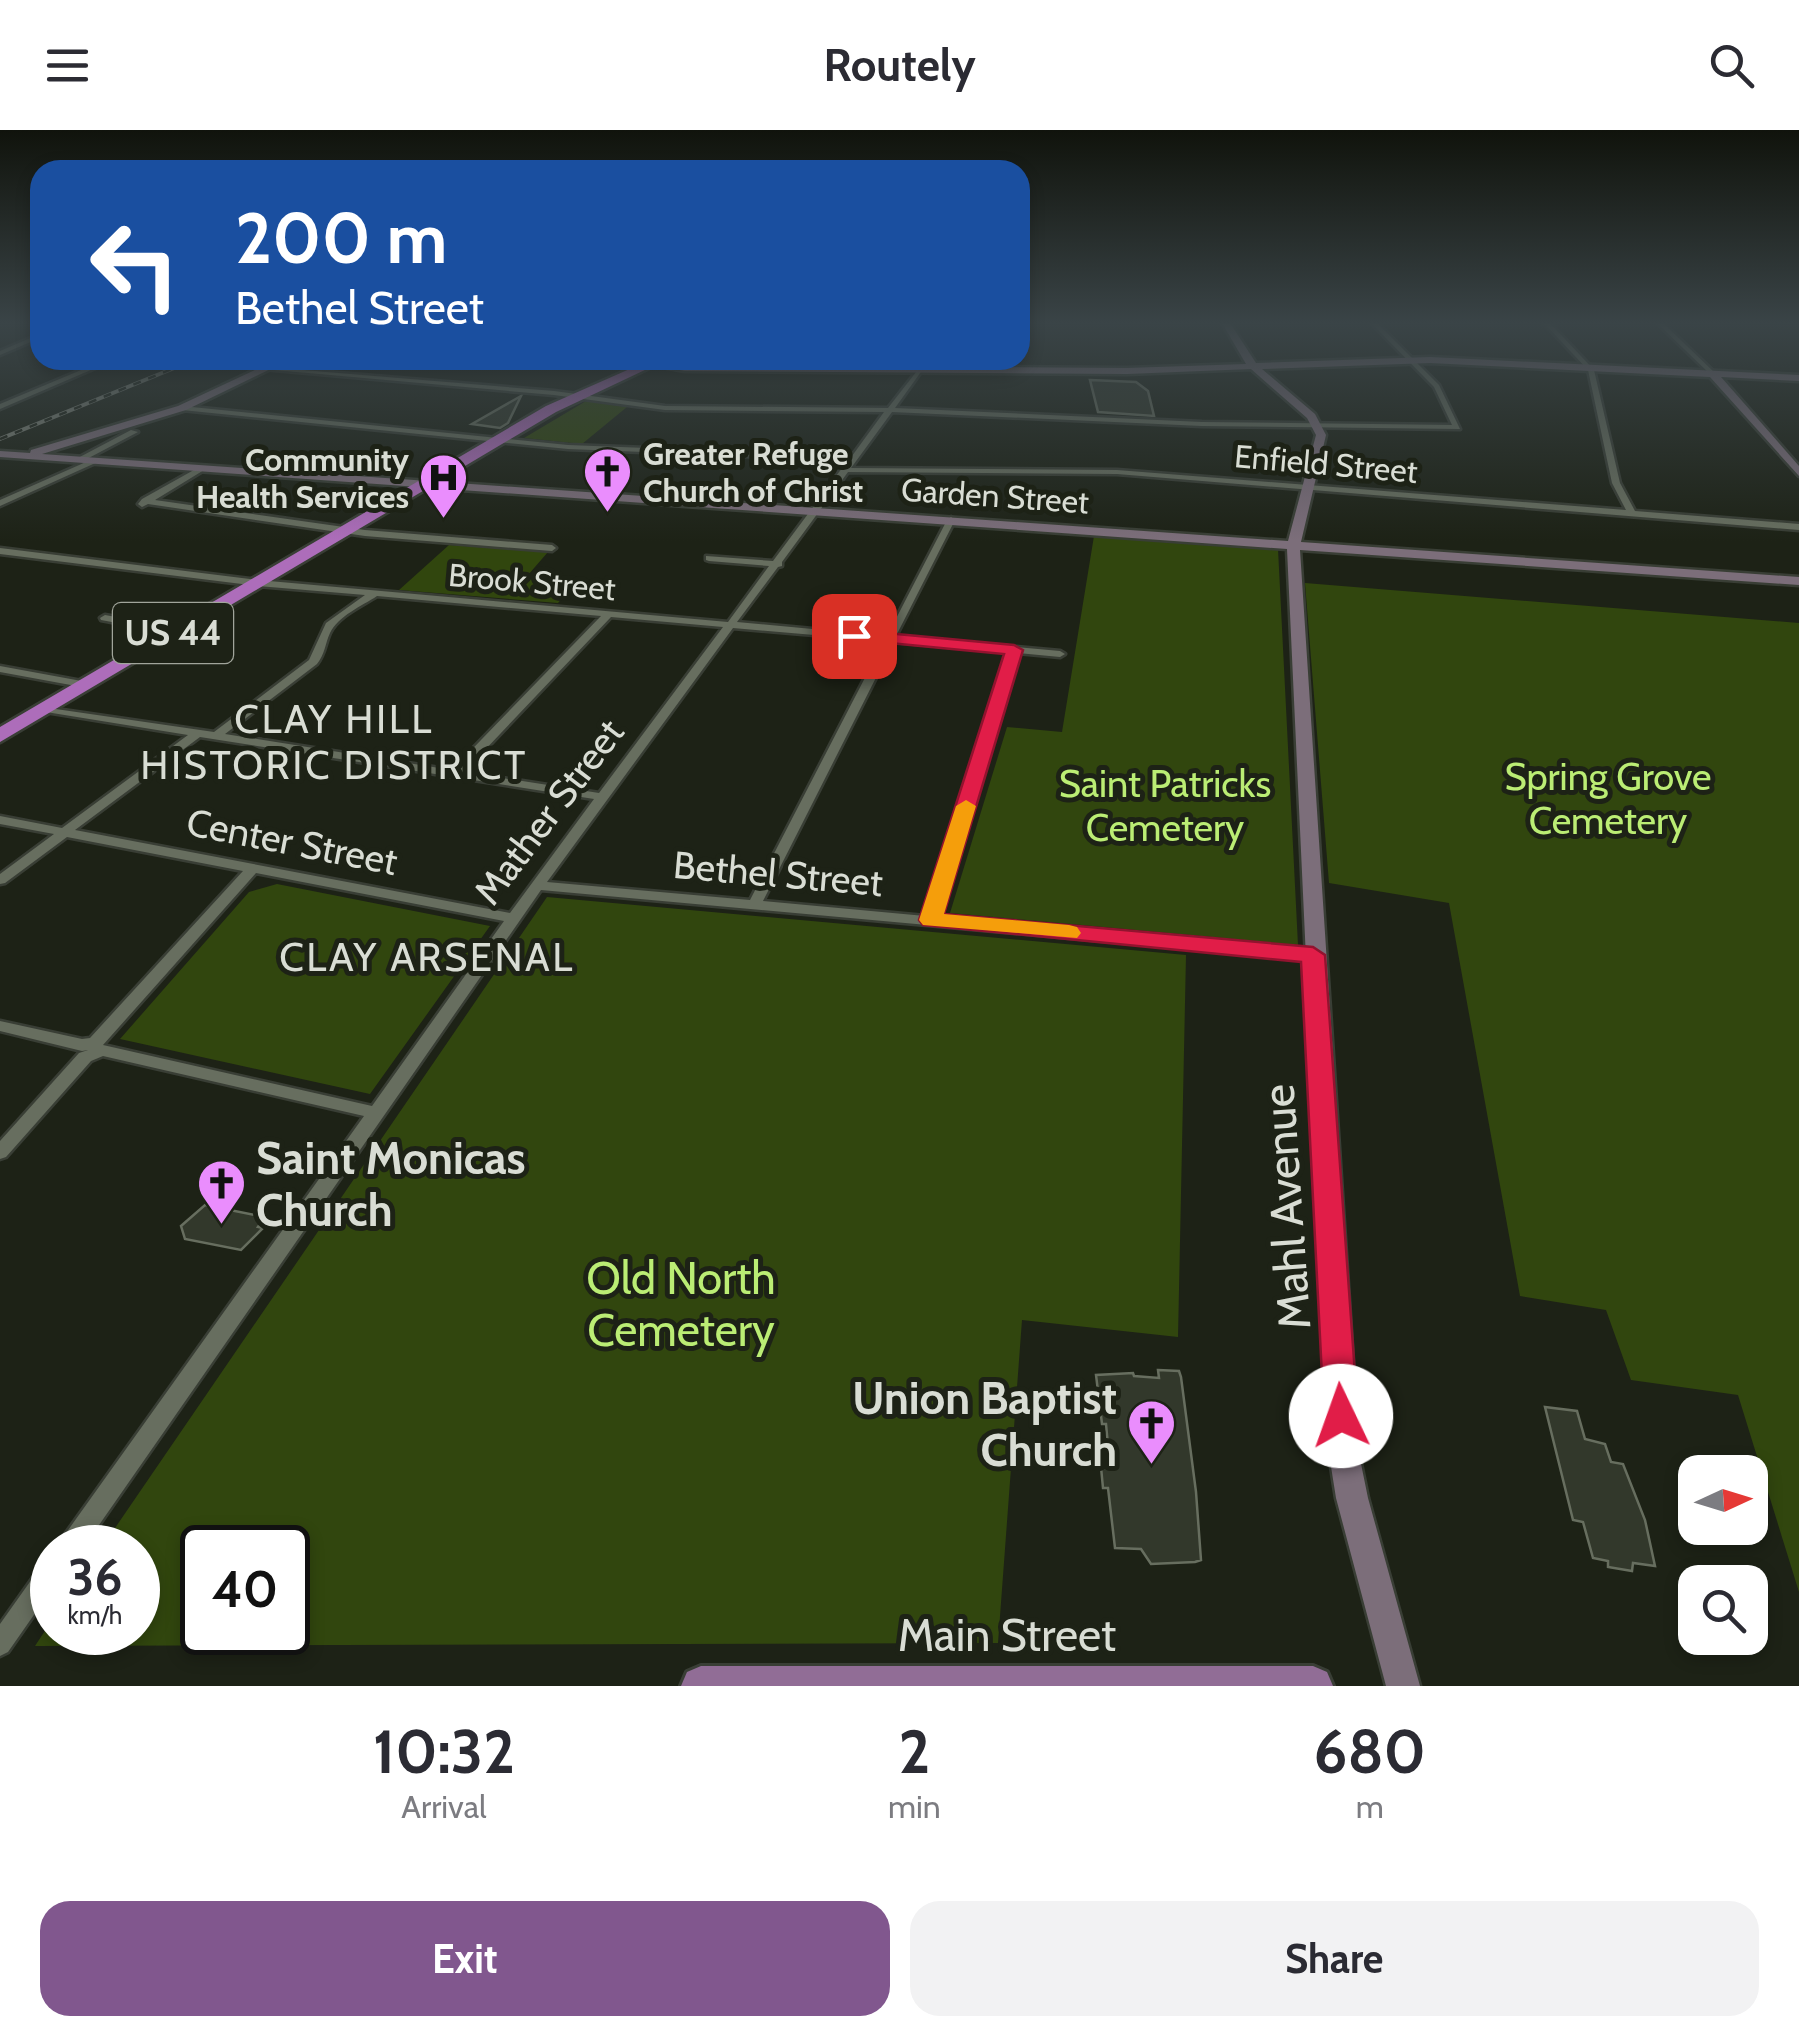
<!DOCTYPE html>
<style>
:root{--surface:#fff;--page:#f2f2f3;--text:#2b2b33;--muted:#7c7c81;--accent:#81578e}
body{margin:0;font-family:Cabin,sans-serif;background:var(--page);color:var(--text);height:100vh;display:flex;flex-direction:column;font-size:38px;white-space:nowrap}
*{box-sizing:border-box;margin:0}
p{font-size:32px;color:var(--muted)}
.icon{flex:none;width:55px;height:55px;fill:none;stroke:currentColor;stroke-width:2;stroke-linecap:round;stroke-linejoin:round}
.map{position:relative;height:1556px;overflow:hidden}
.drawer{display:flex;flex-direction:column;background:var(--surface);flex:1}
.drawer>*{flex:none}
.guide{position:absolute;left:30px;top:30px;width:1000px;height:210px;border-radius:30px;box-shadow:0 5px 15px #0003;background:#1a4fa0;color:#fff;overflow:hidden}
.needle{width:65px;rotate:86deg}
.controls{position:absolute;left:1678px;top:1325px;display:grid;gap:20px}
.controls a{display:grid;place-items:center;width:90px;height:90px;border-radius:20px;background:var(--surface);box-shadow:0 5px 15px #0003;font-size:50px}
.speed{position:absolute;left:30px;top:1395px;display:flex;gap:20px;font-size:50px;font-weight:700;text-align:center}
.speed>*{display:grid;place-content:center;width:130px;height:130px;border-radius:50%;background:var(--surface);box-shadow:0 5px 15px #0003;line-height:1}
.speed small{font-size:25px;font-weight:400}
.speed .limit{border:5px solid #111;border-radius:15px;background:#fff;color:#111}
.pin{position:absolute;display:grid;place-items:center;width:85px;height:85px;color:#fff;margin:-42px;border-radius:20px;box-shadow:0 5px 15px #0006}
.me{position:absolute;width:110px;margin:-55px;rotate:357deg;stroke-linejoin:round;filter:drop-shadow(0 0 8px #0008)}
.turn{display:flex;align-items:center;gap:35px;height:210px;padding:0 40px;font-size:45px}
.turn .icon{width:130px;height:130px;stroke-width:2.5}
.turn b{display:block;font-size:70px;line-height:85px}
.eta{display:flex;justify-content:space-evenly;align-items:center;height:170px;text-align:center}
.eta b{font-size:60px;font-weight:700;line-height:70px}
.cta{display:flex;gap:20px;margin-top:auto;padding:20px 40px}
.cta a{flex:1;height:115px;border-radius:30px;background:var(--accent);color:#fff;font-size:40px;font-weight:700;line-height:115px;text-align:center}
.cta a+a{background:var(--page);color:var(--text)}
header{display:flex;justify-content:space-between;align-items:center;height:130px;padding:0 40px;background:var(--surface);font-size:45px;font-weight:700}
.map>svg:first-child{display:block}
.green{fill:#31460e;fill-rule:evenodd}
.building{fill:#32382b;stroke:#676e5f;stroke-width:2.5}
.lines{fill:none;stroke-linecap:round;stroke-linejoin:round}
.street-casing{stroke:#393e35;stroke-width:5}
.secondary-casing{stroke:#393e35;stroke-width:5}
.primary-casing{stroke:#393e35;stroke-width:6}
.highway-casing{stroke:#393e35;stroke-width:5}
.street{fill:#676e5f;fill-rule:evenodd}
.secondary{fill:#7c6e7a;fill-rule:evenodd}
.primary{fill:#916d96;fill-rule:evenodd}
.highway{fill:#ad6dba;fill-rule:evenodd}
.rail-casing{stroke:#7c8176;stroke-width:4}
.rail{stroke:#1d2216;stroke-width:2.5;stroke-dasharray:8;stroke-linecap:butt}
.route{fill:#e11d48;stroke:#92132f;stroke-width:2.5}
.slow{fill:#f59e0b}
.labels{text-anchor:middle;stroke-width:10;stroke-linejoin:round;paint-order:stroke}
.far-poi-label{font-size:32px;font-weight:bold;fill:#d9ddd4;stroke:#1d2216;text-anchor:start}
.far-street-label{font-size:32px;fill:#d9ddd4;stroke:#1d2216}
.shield{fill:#1d2216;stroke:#a1a59b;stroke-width:2.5}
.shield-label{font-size:35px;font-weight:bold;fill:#d9ddd4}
.park-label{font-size:38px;fill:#bbed74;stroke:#1d2216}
.street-label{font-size:38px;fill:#d9ddd4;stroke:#1d2216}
.neighbourhood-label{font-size:40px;letter-spacing:2.5px;fill:#d9ddd4;stroke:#1d2216}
.near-poi-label{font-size:45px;font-weight:bold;fill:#d9ddd4;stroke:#1d2216;text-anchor:start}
.near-street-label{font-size:45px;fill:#d9ddd4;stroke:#1d2216}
.near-park-label{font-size:45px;fill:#bbed74;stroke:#1d2216}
</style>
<header><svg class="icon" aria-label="menu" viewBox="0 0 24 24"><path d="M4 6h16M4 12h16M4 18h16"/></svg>Routely<svg class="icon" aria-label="search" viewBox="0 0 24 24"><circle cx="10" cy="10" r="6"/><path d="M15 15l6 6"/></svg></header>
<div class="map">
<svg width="1799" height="1556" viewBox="0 0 1799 1556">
<rect width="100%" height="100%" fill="#1d2216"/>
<path class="green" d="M586,271l41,6 -45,37 -58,-6z
M1094,406l184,13 20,396 -348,-32 57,-186 55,5z
M449,415l99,7 -20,23 50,4 -20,24 -159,-13z
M1305,453l494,40v969l-61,-197 -107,-15 -25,-70 -86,-14 -71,-393 -120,-20z
M277,754l213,42 -120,168 -250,-55 129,-147z
M547,767l639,58 -8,382 -156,-17 -24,323 -963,3 17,-26v12h86v-84l-36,-1zM202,1418h86v84h-86z"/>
<path class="building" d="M1090,250l46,2 12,9 6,25 -56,-4z
M521,266l-13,27 -8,5 -28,-4z
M205,1075l60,12 -7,10 5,1 -22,22 -56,-11 -4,-13z
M1158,1240l21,1 2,6 15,115 5,68 -6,2 -44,2 -10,-15 -26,-1 -7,-60h-5l-2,-21h9l-4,-43h-4l-6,-49 37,-2 1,3 25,2z
M1545,1277l32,4 8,28 20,5 6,18 12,2 22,56 10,46 -22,-3 -1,8 -24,-4v-6l-15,-3 -10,-36 -10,-2z"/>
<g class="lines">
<defs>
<path id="street" d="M1371,193h6l62,62 21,44 -258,-3 -310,-14 -41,56 266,2 509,40 -14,-27 -24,-113 -44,-47h6l44,47 26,113 15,28 164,13v6l-682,-56 -269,-2 -66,90v4l-4,1 -41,55 150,14 60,-116 4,-3 4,3 -59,116 164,15 5,3 -5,3 -42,-4 -79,264 374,33 7,5 -2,3 -5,2 -772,-70 -458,658h-25l3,-8 303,-424 -261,-60 -12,5 -85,96 -6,2v-18l79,-88 9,-3 -6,1 -82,-20v-10l82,18 8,-1 153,-167 -176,-34 -62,46 -5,1v-10l54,-40 -54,-10v-8l62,12 126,-93 -142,-23 -4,-1v-4l172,25 95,-72 17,-37 39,-28 -107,-9 -258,-32v-6l258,32 470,42 41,-56 -60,-5 -3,-1v-4l67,5 75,-101 -280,-11 -386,-39 -4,-2 4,-2 386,39 284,11 32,-44 -219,-2 -111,-15 -291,-26 3,-2 288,24 111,15 223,2 32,-41 3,2 -28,39 307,14 250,3 -18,-38zM377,466l224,20 -149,154 -227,-36 92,-70c8,-10 8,-20 13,-31 8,-17 32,-27 47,-37zM611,487l112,10 -124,166 -135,-21zM733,498l151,13 -134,259 -203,-18zM894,512l114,10 -83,264 -162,-15zM200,607l394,62 -84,114 -435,-83zM256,743l248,48 -132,185 -269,-61z
M1657,193h6l51,49v2h-4z
M40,204v4l-40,17v-4z
M105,230h9l-114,49v-5z
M630,230h12l12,4 -3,2z
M131,300l7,2 -55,29 -7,-2z
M95,328l7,2 -102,46v-6z
M201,336h3v4l-49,30 210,30 187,15 4,3 -4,3 -187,-15 -217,-32 -6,3 -4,-3 4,-5z
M105,485l71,13 5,3 -5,3 -75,-14 -1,-2z
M0,536l87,16 5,3 -5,3 -87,-16z
M52,1429v30l-44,63 -8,4v-32l44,-62z"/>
<path id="secondary" d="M1222,193h8l26,40 174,-6 369,18v6l-78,-4 78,89v10l-89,-99 -280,-14 -168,6 53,45 11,21 -25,107 498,35v8l-499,-35 59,904 9,44 52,188h-34l-50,-188 -7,-44 -42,-905 -1287,-92v-6l30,2 1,-3 147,-44 98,-46h13l-103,50 -144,44 1246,87 28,-106 -9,-17 -56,-49 -124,5 -442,-3 -39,-7 5,-3 34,4 442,3 119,-4z"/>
<path id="primary" d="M701,1536h612l14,6 6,14h-652l6,-14z"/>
<path id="highway" d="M650,230h16l-110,52 -556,330v-15l546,-321z"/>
</defs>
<use href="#street" class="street-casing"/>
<use href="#secondary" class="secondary-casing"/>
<use href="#primary" class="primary-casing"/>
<use href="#highway" class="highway-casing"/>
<use href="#street" class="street"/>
<use href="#secondary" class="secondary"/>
<use href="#primary" class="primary"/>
<use href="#highway" class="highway"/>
<defs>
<path id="rail" d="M0,309l194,-79"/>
</defs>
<use href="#rail" class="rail-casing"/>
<use href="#rail" class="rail"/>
</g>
<linearGradient id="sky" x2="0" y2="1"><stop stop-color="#10130c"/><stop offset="0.47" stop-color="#3a4447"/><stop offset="1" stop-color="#3a4447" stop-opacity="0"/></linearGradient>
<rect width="1799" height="411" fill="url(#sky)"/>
<path class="route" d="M854,500l160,15 9,5 -79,264 369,33 12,8 33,461 -5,11 -12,4 -12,-4 -5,-11 -23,-454 -378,-37 -4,-5 85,-266 -156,-15 -2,-3z"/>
<path class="slow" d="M966,670l10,6 -32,108 125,11 8,2 4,6 -4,5 -154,-13 -4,-5 37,-114z"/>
<defs>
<symbol id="church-pin" viewBox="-11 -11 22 30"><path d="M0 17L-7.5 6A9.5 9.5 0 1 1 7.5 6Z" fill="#ea8dfd" stroke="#1d2216"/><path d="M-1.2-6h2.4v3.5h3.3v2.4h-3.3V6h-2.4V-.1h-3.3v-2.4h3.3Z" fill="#111"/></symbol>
<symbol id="hospital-pin" viewBox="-11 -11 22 30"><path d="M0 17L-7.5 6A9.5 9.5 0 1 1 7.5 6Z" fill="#ea8dfd" stroke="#1d2216"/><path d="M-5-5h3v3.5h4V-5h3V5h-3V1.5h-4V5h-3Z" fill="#111"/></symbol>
</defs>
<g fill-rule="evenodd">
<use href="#church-pin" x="580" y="314" width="55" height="75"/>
<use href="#hospital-pin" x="416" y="320" width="55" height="75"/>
<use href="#church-pin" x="194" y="1026" width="55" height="75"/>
<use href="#church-pin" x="1124" y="1266" width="55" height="75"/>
</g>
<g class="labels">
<g class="far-poi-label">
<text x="643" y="335">Greater Refuge<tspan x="643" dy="37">Church of Christ</tspan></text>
<text x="409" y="341" text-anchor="end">Community<tspan x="409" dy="37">Health Services</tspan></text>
</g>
<g class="far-street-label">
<text transform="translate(1326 334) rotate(5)" y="11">Enfield Street</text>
<text transform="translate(995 366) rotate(4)" y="11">Garden Street</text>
<text transform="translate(532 452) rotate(5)" y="11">Brook Street</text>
</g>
<rect class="shield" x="113" y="473" width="120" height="60" rx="8"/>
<g class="shield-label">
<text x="173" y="515">US 44</text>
</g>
<g class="park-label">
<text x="1608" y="660">Spring Grove<tspan x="1608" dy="44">Cemetery</tspan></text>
<text x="1165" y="667">Saint Patricks<tspan x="1165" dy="44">Cemetery</tspan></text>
</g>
<g class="street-label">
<text transform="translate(549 682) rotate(-53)" y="13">Mather Street</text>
<text transform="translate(292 712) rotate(11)" y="13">Center Street</text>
<text transform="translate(778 744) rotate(5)" y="13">Bethel Street</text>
</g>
<g class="neighbourhood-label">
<text x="334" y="603">CLAY HILL<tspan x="334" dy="46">HISTORIC DISTRICT</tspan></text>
<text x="427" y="841">CLAY ARSENAL</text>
</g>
<g class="near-poi-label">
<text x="256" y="1044">Saint Monicas<tspan x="256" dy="52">Church</tspan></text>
<text x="1117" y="1284" text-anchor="end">Union Baptist<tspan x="1117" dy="52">Church</tspan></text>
</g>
<g class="near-street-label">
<text transform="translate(1286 1077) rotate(-94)" y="16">Mahl Avenue</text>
<text x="1007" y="1521">Main Street</text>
</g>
<g class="near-park-label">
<text x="681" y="1164">Old North<tspan x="681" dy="52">Cemetery</tspan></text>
</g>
</g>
</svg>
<div class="controls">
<a><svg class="needle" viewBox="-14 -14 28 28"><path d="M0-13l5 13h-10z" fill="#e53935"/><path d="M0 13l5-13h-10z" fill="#7c7c81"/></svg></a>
<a><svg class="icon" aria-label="search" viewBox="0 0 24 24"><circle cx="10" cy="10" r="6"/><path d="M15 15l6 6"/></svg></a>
</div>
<div class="speed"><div>36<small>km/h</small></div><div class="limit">40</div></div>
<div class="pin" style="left:854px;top:506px;background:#d93025"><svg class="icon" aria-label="arrive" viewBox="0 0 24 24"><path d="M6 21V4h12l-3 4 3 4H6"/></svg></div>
<svg class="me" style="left:1341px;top:1286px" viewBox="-20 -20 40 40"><circle r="19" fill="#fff"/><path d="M0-13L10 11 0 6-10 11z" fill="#e11d48"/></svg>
<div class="guide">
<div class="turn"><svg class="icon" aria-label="left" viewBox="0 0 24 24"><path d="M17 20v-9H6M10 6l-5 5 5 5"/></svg><div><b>200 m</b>Bethel Street</div></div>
</div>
</div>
<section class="drawer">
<div class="eta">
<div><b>10:32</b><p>Arrival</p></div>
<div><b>2</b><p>min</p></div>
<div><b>680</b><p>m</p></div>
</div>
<div class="cta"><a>Exit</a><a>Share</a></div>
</section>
